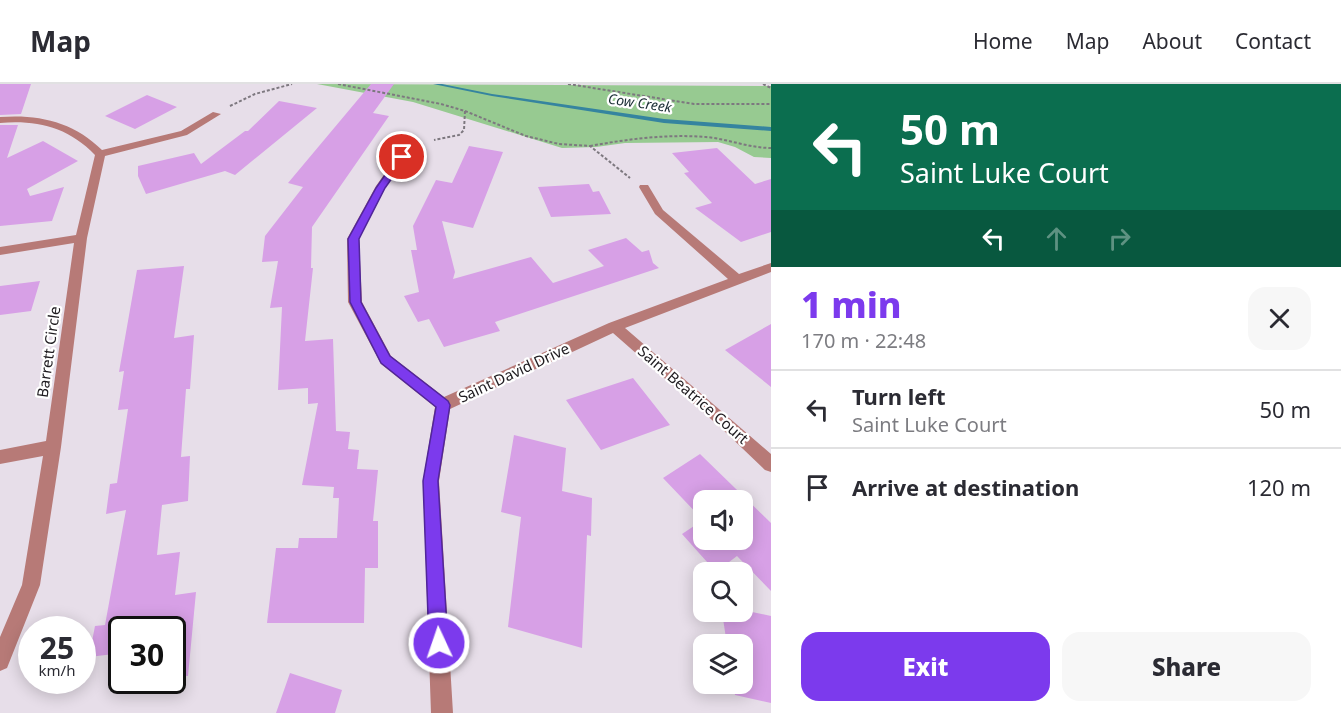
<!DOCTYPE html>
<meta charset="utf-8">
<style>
:root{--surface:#fff;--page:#f7f7f7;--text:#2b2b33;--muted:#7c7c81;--line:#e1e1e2;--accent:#7c3aed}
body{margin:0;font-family:"Noto Sans",sans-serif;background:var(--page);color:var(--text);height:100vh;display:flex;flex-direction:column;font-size:22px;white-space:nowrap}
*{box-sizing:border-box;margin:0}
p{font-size:20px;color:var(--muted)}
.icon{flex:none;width:33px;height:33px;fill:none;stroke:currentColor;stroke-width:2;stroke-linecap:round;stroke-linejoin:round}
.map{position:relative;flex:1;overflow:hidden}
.side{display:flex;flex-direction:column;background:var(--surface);width:570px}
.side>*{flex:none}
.guide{background:#0b6e4f;color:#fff;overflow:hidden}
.controls{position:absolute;left:693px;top:406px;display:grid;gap:12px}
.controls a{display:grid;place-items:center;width:60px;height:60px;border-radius:12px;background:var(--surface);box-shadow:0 3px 15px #0003;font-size:30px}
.speed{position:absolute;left:18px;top:532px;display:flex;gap:12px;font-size:30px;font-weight:700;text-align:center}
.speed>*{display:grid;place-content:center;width:78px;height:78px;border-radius:50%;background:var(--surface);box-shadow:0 3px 15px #0003;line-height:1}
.speed small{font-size:15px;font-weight:400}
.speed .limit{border:3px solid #111;border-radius:9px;background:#fff;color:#111}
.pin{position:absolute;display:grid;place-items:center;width:51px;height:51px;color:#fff;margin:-26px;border:3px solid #fff;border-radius:50%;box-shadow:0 2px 6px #0007}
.me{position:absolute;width:66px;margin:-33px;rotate:357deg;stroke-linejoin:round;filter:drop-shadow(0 0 4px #0008)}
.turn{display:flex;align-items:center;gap:21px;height:126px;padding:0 30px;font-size:27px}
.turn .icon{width:78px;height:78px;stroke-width:2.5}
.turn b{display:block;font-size:42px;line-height:51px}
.lanes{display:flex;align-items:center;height:57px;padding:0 30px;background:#0003;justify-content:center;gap:30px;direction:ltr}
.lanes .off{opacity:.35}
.round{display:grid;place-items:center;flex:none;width:63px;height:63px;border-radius:18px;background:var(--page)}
.head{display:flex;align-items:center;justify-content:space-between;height:102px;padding:0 30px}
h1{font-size:36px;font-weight:800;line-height:45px;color:var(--accent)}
.action{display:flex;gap:12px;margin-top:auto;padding:12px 30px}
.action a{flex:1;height:69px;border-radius:18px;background:var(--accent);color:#fff;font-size:24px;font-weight:800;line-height:69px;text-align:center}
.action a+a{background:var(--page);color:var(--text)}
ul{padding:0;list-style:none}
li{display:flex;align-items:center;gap:18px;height:78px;padding:0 30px;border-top:2px solid var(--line)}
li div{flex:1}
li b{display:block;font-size:22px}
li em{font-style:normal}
header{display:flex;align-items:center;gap:36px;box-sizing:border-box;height:84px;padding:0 30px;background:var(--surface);border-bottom:2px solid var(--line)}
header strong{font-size:28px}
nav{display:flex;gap:33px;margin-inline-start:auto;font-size:21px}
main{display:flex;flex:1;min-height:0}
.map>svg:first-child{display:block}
.green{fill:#97ca91}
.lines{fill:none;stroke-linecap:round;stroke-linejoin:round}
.stream{fill:#35849f;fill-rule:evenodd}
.building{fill:#d7a0e6;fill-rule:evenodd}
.path{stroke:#7d787f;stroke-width:2;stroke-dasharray:3 2;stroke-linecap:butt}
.minor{fill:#b77a77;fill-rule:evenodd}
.route{fill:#7c3aed;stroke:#51269a;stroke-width:1.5}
.labels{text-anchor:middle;stroke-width:4.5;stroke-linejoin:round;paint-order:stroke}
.far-water-label{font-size:14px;font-style:italic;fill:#1a2d34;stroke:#fff}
.street-label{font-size:15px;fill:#1f1c20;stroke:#fff}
</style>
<header>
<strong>Map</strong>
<nav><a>Home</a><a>Map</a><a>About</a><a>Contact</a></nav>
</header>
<main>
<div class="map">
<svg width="771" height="629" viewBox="0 0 771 629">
<rect width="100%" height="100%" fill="#e7dee9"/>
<path class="green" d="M317,0l454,2v72l-17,-1 -19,-10 -17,-5 -93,1 -29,4 -34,1 -149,-46z"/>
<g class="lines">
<path class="stream" d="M433,0h9l50,10 172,25 107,8v4l-107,-8 -172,-27z"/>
</g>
<path class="building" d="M0,0h31l-10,30 -21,1z
M371,0h23l-21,29 16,3 -77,111 -1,41h2l-8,73 28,-2 3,92 14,1 -2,17 11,1 -2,19 21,1 -5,51h5v47h-13l-1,55h-97l9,-75h22l1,-10h38l2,-40h-6l1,-11 -32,-2 16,-82 -10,1v-16l-30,2 4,-83 -12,1 8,-47 -16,1 3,-26 38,-49 -15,-4z
M147,11l30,12 -42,22 -30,-13z
M279,17l38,7 -82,67 -10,-4 -79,23 -8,-18v-10l56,-13 7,11 44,-33h3z
M0,41h18l-11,33 36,-17 35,20 -51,28 3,7 34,-9 -12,34 -52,5z
M469,62l34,6 -30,76 -31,-7 13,51 -2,7 78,-22 22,26 51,-17 -16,-16 38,-12 16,14 7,-2 4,13 6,5 -164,54 5,9 -56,16 -15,-28 -11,3 -14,-26 15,-4 -8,-42h6l-4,-24 23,-46 16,3z
M717,64l38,36 16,-5v53l-30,10 -46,-34 17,-5 -28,-30 5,-1 -17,-19z
M589,100l4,8 6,-1 12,23 -60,3 -13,-30z
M184,182l-10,72 20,-3 -4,54h-4l-5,68 9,-1 -2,45 -26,4 -5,50 23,-3 -5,43 21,-3 -8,84 -16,-1v-45h-50v23l-33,4 6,-31 10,-1 21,-115 -20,4 4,-30 7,-1 11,-74 -10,1 6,-39 -5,1 18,-102z
M40,197l-9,30 -31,4v-29z
M771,240v63l-46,-37z
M633,294l37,47 -69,25 -35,-50z
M514,351l52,13 -4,43 30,7 -1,38 -4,-1 -5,113 -74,-21 13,-110 -20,-5z
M700,370l71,69v68l-34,-35 -21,16 -34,-38 21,-14 -40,-42zM704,417h38v39h-38z
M722,528h30l19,4v87l-36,-8 -2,-11h9v-39h-15z
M290,589l52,17 -7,23h-59z"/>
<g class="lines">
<path class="path" d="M338,0l103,20 24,7 -1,19 -5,5 -25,5
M568,0l126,20h77
M763,0l8,4
M230,22l25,-12 37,-10
M465,27l61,25 33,8 31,2 40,32
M590,62c38,-7 77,-12 116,-9 22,2 43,11 65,11"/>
<path class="minor" d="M213,28l8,2 -34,21 -82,21 -18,82 -26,209 -21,138 -33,83 -7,3v-34l22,-52 21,-129 -43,8v-14l46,-9 28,-198 -74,12v-8l76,-12 19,-80c-27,-28 -58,-35 -95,-32v-6c39,-3 74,5 102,33l79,-19z
M416,58l8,2 -18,15 -21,29 -26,51 3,63 29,54 53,41 165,-74 119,-44 -73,-65 -16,-27 1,-2h8l15,25 76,64 32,-11v9l-146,56 146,126v18l-6,-2 -45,-43 -107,-94 -163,76 -11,72 14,232h-22l-8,-232 12,-74 -54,-43 -33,-62 -1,-63 29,-53 22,-31z"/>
</g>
<path class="route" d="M399,71l8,2 -22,31 -26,51 2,63 29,54 58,45 2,4 -12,76 10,162 -3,7 -6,2 -7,-2 -3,-7 -6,-162 13,-74 -55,-44 -31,-61 -2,-63 28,-51z"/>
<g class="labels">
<g class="far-water-label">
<text transform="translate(640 19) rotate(8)" y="5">Cow Creek</text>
</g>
<g class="street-label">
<text transform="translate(49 268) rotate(-82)" y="5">Barrett Circle</text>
<text transform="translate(514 289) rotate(-25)" y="5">Saint David Drive</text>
<text transform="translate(693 311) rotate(41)" y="5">Saint Beatrice Court</text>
</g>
</g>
</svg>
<div class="controls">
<a><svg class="icon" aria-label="sound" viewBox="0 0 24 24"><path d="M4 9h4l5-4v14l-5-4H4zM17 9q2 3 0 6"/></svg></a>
<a><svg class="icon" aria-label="search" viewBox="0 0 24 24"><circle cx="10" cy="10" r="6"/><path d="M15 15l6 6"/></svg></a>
<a><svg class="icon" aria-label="layers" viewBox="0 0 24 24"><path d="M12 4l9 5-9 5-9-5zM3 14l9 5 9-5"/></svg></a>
</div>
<div class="speed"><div>25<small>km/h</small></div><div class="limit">30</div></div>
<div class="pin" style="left:402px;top:73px;background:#d93025"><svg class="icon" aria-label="arrive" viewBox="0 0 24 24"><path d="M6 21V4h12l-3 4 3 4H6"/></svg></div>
<svg class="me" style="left:439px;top:559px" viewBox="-20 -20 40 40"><circle r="17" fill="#7c3aed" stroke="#fff" stroke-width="3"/><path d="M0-11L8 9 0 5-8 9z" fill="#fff"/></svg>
</div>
<section class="side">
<div class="guide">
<div class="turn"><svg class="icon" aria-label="left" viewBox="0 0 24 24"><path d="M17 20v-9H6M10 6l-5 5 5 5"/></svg><div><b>50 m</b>Saint Luke Court</div></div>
<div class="lanes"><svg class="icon" aria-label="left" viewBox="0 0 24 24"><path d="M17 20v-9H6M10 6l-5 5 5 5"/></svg><svg class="icon off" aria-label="ahead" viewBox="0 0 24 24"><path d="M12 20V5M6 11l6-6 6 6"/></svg><svg class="icon off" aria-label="right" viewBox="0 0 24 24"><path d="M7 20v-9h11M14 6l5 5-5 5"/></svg></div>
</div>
<div class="head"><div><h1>1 min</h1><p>170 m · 22:48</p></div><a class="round"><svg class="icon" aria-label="close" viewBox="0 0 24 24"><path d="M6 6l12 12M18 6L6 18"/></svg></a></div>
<ul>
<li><svg class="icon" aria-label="left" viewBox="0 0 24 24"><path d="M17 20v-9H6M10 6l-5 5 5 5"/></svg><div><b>Turn left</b><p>Saint Luke Court</p></div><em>50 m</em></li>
<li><svg class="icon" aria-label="arrive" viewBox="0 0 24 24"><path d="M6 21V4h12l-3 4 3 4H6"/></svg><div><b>Arrive at destination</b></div><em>120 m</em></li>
</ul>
<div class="action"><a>Exit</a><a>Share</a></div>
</section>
</main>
